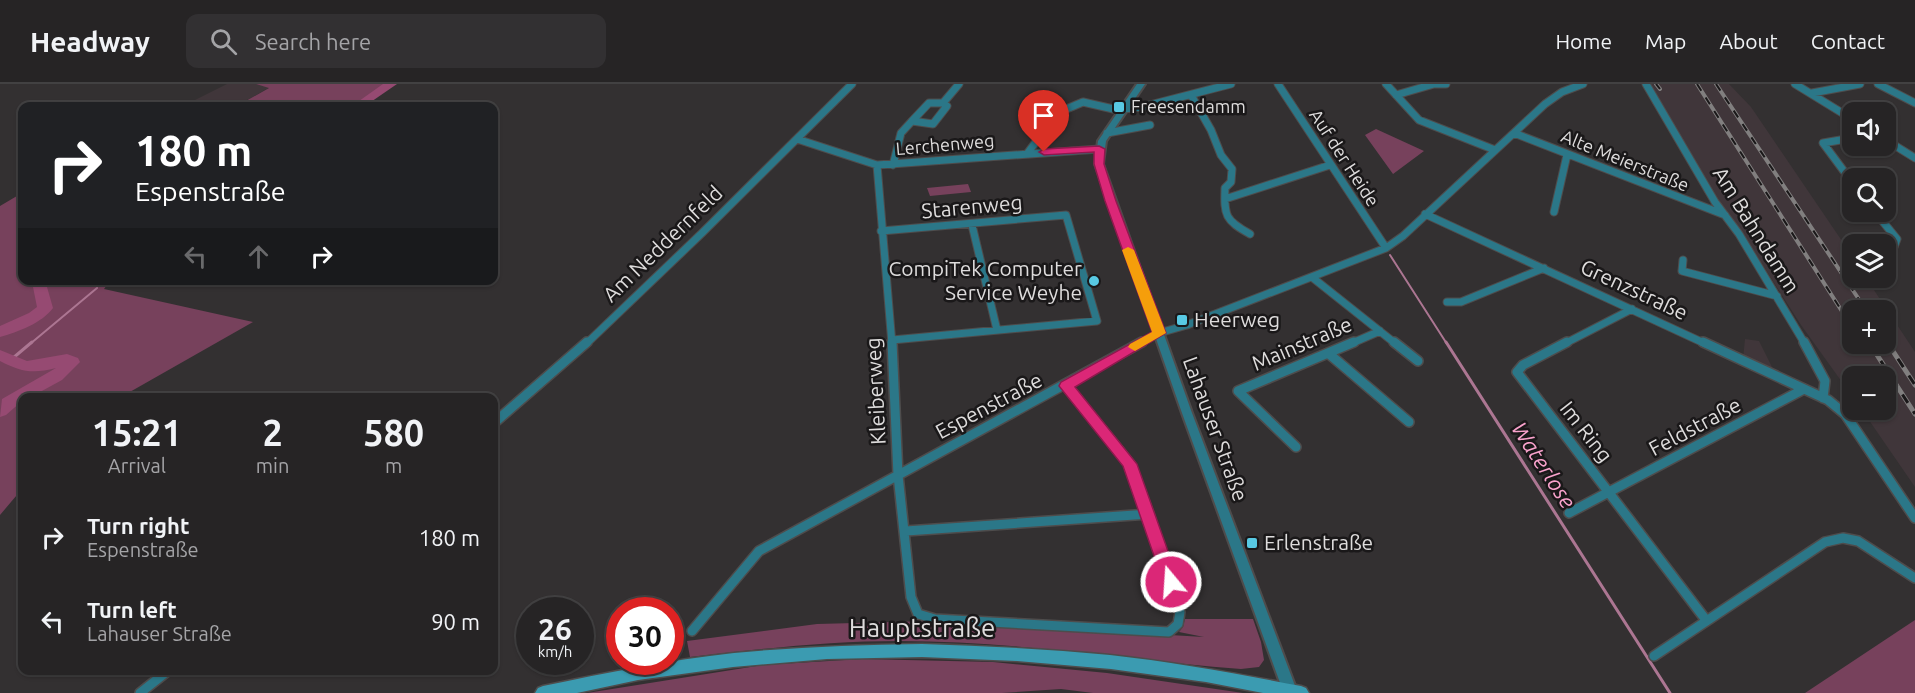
<!DOCTYPE html>
<meta charset="utf-8">
<style>
:root{--surface:#262425;--page:#323032;--text:#f1f3f6;--muted:#a4a4a7;--line:#424142}
body{margin:0;font-family:Ubuntu,sans-serif;background:var(--page);color:var(--text);height:100vh;display:flex;flex-direction:column;font-size:22px;white-space:nowrap}
*{box-sizing:border-box;margin:0}
p{font-size:20px;color:var(--muted)}
.icon{flex:none;width:33px;height:33px;fill:none;stroke:currentColor;stroke-width:2;stroke-linecap:round;stroke-linejoin:round}
.map{position:relative;flex:1;overflow:hidden}
.drawer{position:absolute;left:18px;top:309px;width:480px;height:282px;display:flex;flex-direction:column;background:var(--surface);border-radius:12px;box-shadow:0 2px 4px #0004,0 0 0 2px var(--line)}
.drawer>*{flex:none}
.top-card{position:absolute;left:18px;top:18px;width:480px;height:183px;border-radius:12px;box-shadow:0 2px 4px #0004,0 0 0 2px var(--line);background:#202124;color:#fff;overflow:hidden}
.buttons{position:absolute;left:1842px;top:18px;display:grid;gap:12px}
.buttons a{display:grid;place-items:center;width:54px;height:54px;border-radius:12px;background:var(--surface);box-shadow:0 2px 4px #0004,0 0 0 2px var(--line);font-size:30px}
.speed{position:absolute;left:516px;top:513px;display:flex;gap:12px;font-size:30px;font-weight:700;text-align:center}
.speed>*{display:grid;place-content:center;width:78px;height:78px;border-radius:50%;background:var(--surface);box-shadow:0 2px 4px #0004,0 0 0 2px var(--line);line-height:1}
.speed small{font-size:15px;font-weight:400}
.speed .limit{border:9px solid #d22;background:#fff;color:#111}
.pin{position:absolute;display:grid;place-items:center;width:51px;height:51px;color:#fff;margin:-62px -26px;border-radius:50% 50% 50% 0;rotate:-45deg;box-shadow:0 0 6px #0007}
.pin .icon{rotate:45deg}
.me{position:absolute;width:66px;margin:-33px;rotate:342deg;stroke-linejoin:round;filter:drop-shadow(0 0 4px #0008)}
.turn{display:flex;align-items:center;gap:21px;height:126px;padding:0 18px;font-size:27px}
.turn .icon{width:78px;height:78px;stroke-width:2.5}
.turn b{display:block;font-size:42px;line-height:51px}
.lanes{display:flex;align-items:center;height:57px;padding:0 18px;background:#0003;justify-content:center;gap:30px;direction:ltr}
.lanes .off{opacity:.35}
.eta{display:flex;justify-content:space-evenly;align-items:center;height:102px;text-align:center}
.eta b{font-size:36px;font-weight:700;line-height:42px}
ul{padding:0;list-style:none}
li{display:flex;align-items:center;gap:18px;height:84px;padding:0 18px}
li div{flex:1}
li b{display:block;font-size:22px}
li em{font-style:normal}
header{display:flex;align-items:center;gap:36px;box-sizing:border-box;height:84px;padding:0 30px;background:var(--surface);border-bottom:2px solid var(--line)}
header strong{font-size:28px}
nav{display:flex;gap:33px;margin-inline-start:auto;font-size:21px}
.search{width:420px;height:54px;background:var(--page);display:flex;align-items:center;gap:15px;box-sizing:border-box;padding:0 21px;border-radius:12px;color:var(--muted);font-size:22px}
.map>svg:first-child{display:block}
.built{fill:#40363a;fill-rule:evenodd}
.green{fill:#77415c}
.lines{fill:none;stroke-linecap:round;stroke-linejoin:round}
.stream-far1{stroke:#ac7692;stroke-width:2}
.stream{stroke:#ac7692;stroke-width:3}
.river{fill:#964a72;fill-rule:evenodd}
.minor-far1-casing{stroke:#4e4c4c;stroke-width:9}
.minor-casing{stroke:#4e4c4c;stroke-width:12}
.tertiary-casing{stroke:#4e4c4c;stroke-width:4}
.secondary-casing{stroke:#4e4c4c;stroke-width:3}
.minor-far1{stroke:#2b7788;stroke-width:7}
.minor{stroke:#2b7788;stroke-width:9}
.tertiary{fill:#2b7788;fill-rule:evenodd}
.secondary{fill:#3b9bb1;fill-rule:evenodd}
.rail-far1-casing{stroke:#817f7f;stroke-width:4}
.rail-casing{stroke:#817f7f;stroke-width:5}
.rail-far1{stroke:#1a1819;stroke-width:2;stroke-dasharray:8;stroke-linecap:butt}
.rail{stroke:#1a1819;stroke-width:3;stroke-dasharray:10;stroke-linecap:butt}
.route{fill:#db2777;stroke:#8e194d;stroke-width:1.5}
.slow{fill:#f59e0b}
.poi-dot{fill:#58c9e3;stroke:#1a1819;stroke-width:2}
.labels{text-anchor:middle;stroke-width:5;stroke-linejoin:round;paint-order:stroke}
.far-poi-label{font-size:18px;fill:#dedcdc;stroke:#1a1819;text-anchor:start}
.far-street-label{font-size:18px;fill:#dedcdc;stroke:#1a1819}
.street-label{font-size:21px;fill:#dedcdc;stroke:#1a1819}
.poi-label{font-size:21px;fill:#dedcdc;stroke:#1a1819;text-anchor:start}
.water-label{font-size:22px;font-style:italic;fill:#f9a2cc;stroke:#1a1819}
.near-street-label{font-size:26px;fill:#dedcdc;stroke:#1a1819}
</style>
<header>
<strong>Headway</strong>
<div class="search"><svg class="icon" aria-label="search" viewBox="0 0 24 24"><circle cx="10" cy="10" r="6"/><path d="M15 15l6 6"/></svg>Search here</div>
<nav><a>Home</a><a>Map</a><a>About</a><a>Contact</a></nav>
</header>
<div class="map">
<svg width="1915" height="609" viewBox="0 0 1915 609">
<rect width="100%" height="100%" fill="#333031"/>
<path class="built" d="M227,0h29l14,3 -33,19h-54z
M1648,0h81l22,23 91,134 10,15v22h14l49,74v135l-53,-77h24v-34h-34v20l-51,-71 -58,-91 -19,-25zM1852,226h34v34h-34z
M1745,255l14,2 14,28 -30,-10z"/>
<path class="green" d="M256,0h131l-33,22h-117l32,-18z
M1376,45l48,22 -31,23 -28,-39z
M968,100l3,8 -41,4 -3,-8z
M22,109v87l88,1 -6,8 149,33 -132,75 -99,1v91l-22,26v-309z
M1185,535h68l8,23 3,18 -5,7 -18,2c-113,-9 -227,-28 -342,-28 -70,0 -139,8 -209,16l-3,-16 130,-17 114,-3 273,16 -25,-5 4,-5z
M1915,536v73h-110z
M862,575l131,3 114,11 136,20h-150l-32,-4 -59,4h-415l176,-28z"/>
<g class="lines">
<path class="stream-far1" d="M1390,171l57,89
M30,260l67,-56"/>
<path class="stream" d="M1446,258l224,351
M13,274l19,-16"/>
<path class="river" d="M383,0h14l-32,22h-13z
M37,196h15l-5,7 6,21c-11,15 -35,24 -53,29v-11l29,-13 8,-6 -4,-20z
M0,266l27,11 40,-7 11,4 2,4 -18,18 -33,18h-7v3l-16,14 -6,2 2,-18 54,-31c-23,6 -35,4 -56,-7z"/>
<defs>
<path id="minor-far1" d="M1278,0l108,164
M1386,0l33,36 76,30
M1434,0h12
M1646,0l69,118 24,32 66,110
M1795,0l57,35
M1878,0l37,19
M1812,9l48,-9
M1191,11l20,35 10,25 11,14 -1,13 -6,6c-1,28 0,32 25,46
M1396,11l38,-11
M929,19h14l4,3 -14,18 -21,-3z
M943,19l16,-19
M1124,25l18,-2 89,-23
M1107,49l43,-8
M1514,49l211,82
M1852,54l-29,5 29,39
M797,55l80,26 222,-16
M1886,56l29,18
M1027,70l30,-41 26,-11 39,9
M877,81l15,179
M893,81l8,-32 11,-12
M1225,115l105,-34
M1554,128l13,-57
M1875,128l22,27 -3,8
M1425,130l281,130
M972,141l25,105
M881,147l185,-16 31,106 -205,19
M1683,176l-1,11 95,25
M1313,194l83,66
M1447,218h14l83,-34
M586,260l116,-111 150,-149
M1139,260l20,-11 28,-8 199,-77 17,-12 142,-132 17,-12 21,-8
M1350,260l30,-13
M1564,260l68,-35"/>
<path id="minor" d="M892,258l6,133 13,122 7,17 17,5 234,13 9,-8 2,-12 -31,-98 -19,-50 -64,-79
M1394,258l24,19
M1567,258l-44,23 -6,7 189,248
M1703,258l125,58 17,14 70,104
M1804,258l21,39 -2,17
M1328,269l81,69
M494,339l93,-81
M1296,363l-58,-56 116,-49
M1569,429l235,-124
M906,447l243,-17
M692,547l67,-80 383,-209
M1654,572l171,-114 18,-4 15,3 57,37
M140,609l29,-23"/>
<path id="tertiary" d="M1137,0h8l-39,57 -3,23 89,249 105,278 -1,2h-12l-1,-2 -101,-278 -87,-249 3,-23z"/>
<path id="secondary" d="M922,560c63,2 126,5 188,11 64,7 128,19 191,31l5,2 3,5h-46l-57,-11 -95,-13 -94,-8 -95,-4 -95,2 -94,8 -95,13 -61,13h-42l3,-5 5,-2c63,-13 126,-26 191,-33 62,-6 125,-8 188,-9z"/>
</defs>
<use href="#minor-far1" class="minor-far1-casing"/>
<use href="#minor" class="minor-casing"/>
<use href="#tertiary" class="tertiary-casing"/>
<use href="#secondary" class="secondary-casing"/>
<use href="#minor-far1" class="minor-far1"/>
<use href="#minor" class="minor"/>
<use href="#tertiary" class="tertiary"/>
<use href="#secondary" class="secondary"/>
<defs>
<path id="rail-far1" d="M1656,0l4,5
M1697,0l155,243
M1716,0l150,226
M1886,257l2,3"/>
<path id="rail" d="M1887,258l28,43
M1870,260l45,70"/>
</defs>
<use href="#rail-far1" class="rail-far1-casing"/>
<use href="#rail" class="rail-casing"/>
<use href="#rail-far1" class="rail-far1"/>
<use href="#rail" class="rail"/>
</g>
<path class="route" d="M1099,62l6,3 -1,15 12,37 50,132 -91,54 62,77 42,118 -3,4 -5,2 -6,-2 -2,-4 -40,-116 -64,-80 2,-4 91,-50 -47,-131 -11,-37v-12l-50,3 -5,-3 5,-3z"/>
<path class="slow" d="M1128,163l6,3 32,83 -31,18 -7,-4 2,-3 22,-12 -30,-82z"/>
<g class="poi-dot">
<rect x="1113" y="17" width="12" height="12" rx="3"/>
<circle cx="1094" cy="197" r="6"/>
<rect x="1176" y="230" width="12" height="12" rx="3"/>
<rect x="1246" y="453" width="12" height="12" rx="3"/>
</g>
<g class="labels">
<g class="far-poi-label">
<text x="1131" y="29">Freesendamm</text>
</g>
<g class="far-street-label">
<text transform="translate(945 61) rotate(-5)" y="6">Lerchenweg</text>
<text transform="translate(1344 74) rotate(57)" y="6">Auf der Heide</text>
<text transform="translate(1625 77) rotate(22)" y="6">Alte Meierstraße</text>
</g>
<g class="street-label">
<text transform="translate(972 123) rotate(-5)" y="7">Starenweg</text>
<text transform="translate(1756 146) rotate(58)" y="7">Am Bahndamm</text>
<text transform="translate(663 160) rotate(-44)" y="7">Am Neddernfeld</text>
<text transform="translate(1634 206) rotate(25)" y="7">Grenzstraße</text>
<text transform="translate(1302 260) rotate(-23)" y="7">Mainstraße</text>
<text transform="translate(876 307) rotate(-93)" y="7">Kleiberweg</text>
<text transform="translate(989 322) rotate(-28)" y="7">Espenstraße</text>
<text transform="translate(1695 343) rotate(-28)" y="7">Feldstraße</text>
<text transform="translate(1215 345) rotate(70)" y="7">Lahauser Straße</text>
<text transform="translate(1586 348) rotate(52)" y="7">Im Ring</text>
</g>
<g class="poi-label">
<text x="1082" y="192" text-anchor="end">CompiTek Computer<tspan x="1082" dy="24">Service Weyhe</tspan></text>
<text x="1194" y="243">Heerweg</text>
<text x="1264" y="466">Erlenstraße</text>
</g>
<g class="water-label">
<text transform="translate(1544 381) rotate(57)" y="8">Waterlose</text>
</g>
<g class="near-street-label">
<text x="922" y="553">Hauptstraße</text>
</g>
</g>
</svg>
<div class="buttons">
<a><svg class="icon" aria-label="sound" viewBox="0 0 24 24"><path d="M4 9h4l5-4v14l-5-4H4zM17 9q2 3 0 6"/></svg></a>
<a><svg class="icon" aria-label="search" viewBox="0 0 24 24"><circle cx="10" cy="10" r="6"/><path d="M15 15l6 6"/></svg></a>
<a><svg class="icon" aria-label="layers" viewBox="0 0 24 24"><path d="M12 4l9 5-9 5-9-5zM3 14l9 5 9-5"/></svg></a>
<a>+</a>
<a>−</a>
</div>
<div class="speed"><div>26<small>km/h</small></div><div class="limit">30</div></div>
<div class="pin" style="left:1044px;top:68px;background:#d93025"><svg class="icon" aria-label="arrive" viewBox="0 0 24 24"><path d="M6 21V4h12l-3 4 3 4H6"/></svg></div>
<svg class="me" style="left:1171px;top:498px" viewBox="-20 -20 40 40"><circle r="17" fill="#db2777" stroke="#fff" stroke-width="3"/><path d="M0-11L8 9 0 5-8 9z" fill="#fff"/></svg>
<div class="top-card">
<div class="turn"><svg class="icon" aria-label="right" viewBox="0 0 24 24"><path d="M7 20v-9h11M14 6l5 5-5 5"/></svg><div><b>180 m</b>Espenstraße</div></div>
<div class="lanes"><svg class="icon off" aria-label="left" viewBox="0 0 24 24"><path d="M17 20v-9H6M10 6l-5 5 5 5"/></svg><svg class="icon off" aria-label="ahead" viewBox="0 0 24 24"><path d="M12 20V5M6 11l6-6 6 6"/></svg><svg class="icon" aria-label="right" viewBox="0 0 24 24"><path d="M7 20v-9h11M14 6l5 5-5 5"/></svg></div>
</div>
<section class="drawer">
<div class="eta">
<div><b>15:21</b><p>Arrival</p></div>
<div><b>2</b><p>min</p></div>
<div><b>580</b><p>m</p></div>
</div>
<ul>
<li><svg class="icon" aria-label="right" viewBox="0 0 24 24"><path d="M7 20v-9h11M14 6l5 5-5 5"/></svg><div><b>Turn right</b><p>Espenstraße</p></div><em>180 m</em></li>
<li><svg class="icon" aria-label="left" viewBox="0 0 24 24"><path d="M17 20v-9H6M10 6l-5 5 5 5"/></svg><div><b>Turn left</b><p>Lahauser Straße</p></div><em>90 m</em></li>
</ul>
</section>
</div>
